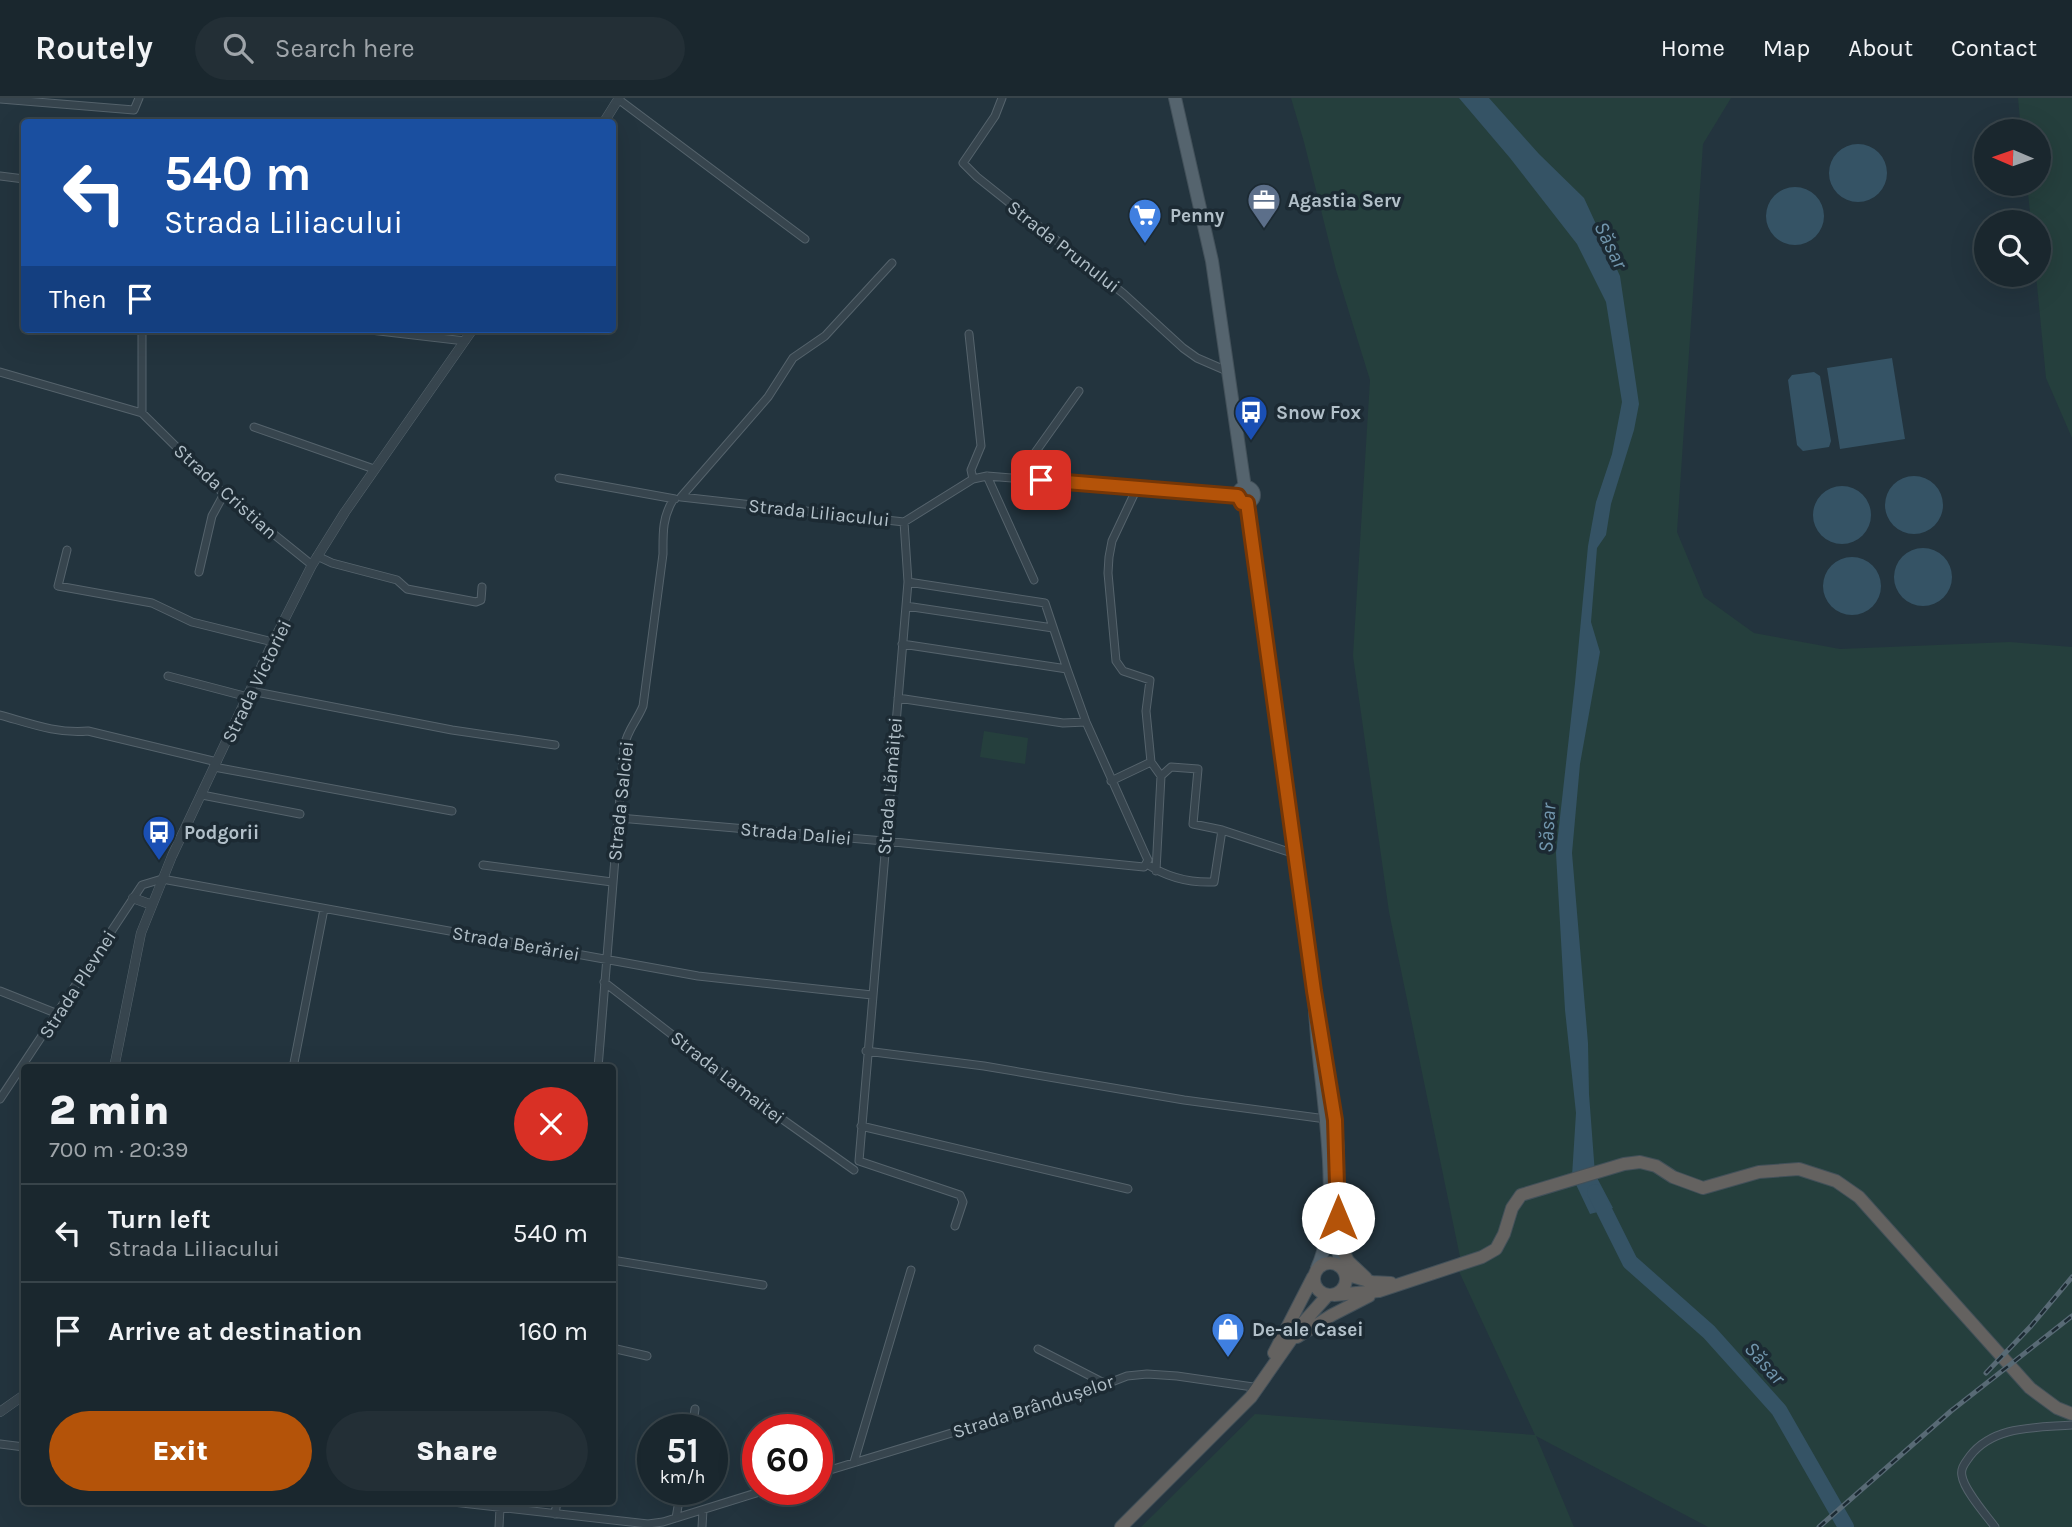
<!DOCTYPE html>
<meta charset="utf-8">
<style>
:root{--surface:#1a272e;--page:#232f36;--text:#f1f3f6;--muted:#9fa5aa;--line:#38444a;--accent:#b45309}
body{margin:0;font-family:Karla,sans-serif;background:var(--page);color:var(--text);height:100vh;display:flex;flex-direction:column;font-size:26px;white-space:nowrap}
*{box-sizing:border-box;margin:0}
p{font-size:23px;color:var(--muted)}
.icon{flex:none;width:38px;height:38px;fill:none;stroke:currentColor;stroke-width:2;stroke-linecap:round;stroke-linejoin:round}
.map{position:relative;flex:1;overflow:hidden}
.drawer{position:absolute;left:21px;top:966px;width:595px;height:441px;display:flex;flex-direction:column;background:var(--surface);border-radius:7px;box-shadow:0 7px 28px #0002,0 0 0 2px var(--line)}
.drawer>*{flex:none}
.guide{position:absolute;left:21px;top:21px;width:595px;height:214px;border-radius:7px;box-shadow:0 7px 28px #0002,0 0 0 2px var(--line);background:#1a4fa0;color:#fff;overflow:hidden}
.needle{width:46px;rotate:272deg}
.buttons{position:absolute;left:1974px;top:21px;display:grid;gap:14px}
.buttons a{display:grid;place-items:center;width:77px;height:77px;border-radius:50%;background:var(--surface);box-shadow:0 7px 28px #0002,0 0 0 2px var(--line);font-size:35px}
.speed{position:absolute;left:637px;top:1316px;display:flex;gap:14px;font-size:35px;font-weight:700;text-align:center}
.speed>*{display:grid;place-content:center;width:91px;height:91px;border-radius:50%;background:var(--surface);box-shadow:0 7px 28px #0002,0 0 0 2px var(--line);line-height:1}
.speed small{font-size:18px;font-weight:400}
.speed .limit{border:10px solid #d22;background:#fff;color:#111}
.pin{position:absolute;display:grid;place-items:center;width:60px;height:60px;color:#fff;margin:-30px;border-radius:14px;box-shadow:0 4px 10px #0006}
.me{position:absolute;width:77px;margin:-38px;rotate:0deg;stroke-linejoin:round;filter:drop-shadow(0 0 5px #0008)}
.turn{display:flex;align-items:center;gap:24px;height:147px;padding:0 28px;font-size:32px}
.turn .icon{width:91px;height:91px;stroke-width:2.5}
.turn b{display:block;font-size:49px;line-height:60px}
.then{display:flex;align-items:center;height:66px;padding:0 28px;background:#0003;gap:14px;font-size:26px}
.round{display:grid;place-items:center;flex:none;width:74px;height:74px;border-radius:37px;background:var(--page)}
.head{display:flex;align-items:center;justify-content:space-between;height:119px;padding:0 28px}
h1{font-size:42px;font-weight:800;line-height:52px}
.cta{display:flex;gap:14px;margin-top:auto;padding:14px 28px}
.cta a{flex:1;height:80px;border-radius:42px;background:var(--accent);color:#fff;font-size:28px;font-weight:800;line-height:80px;text-align:center}
.cta a+a{background:var(--page);color:var(--text)}
ul{padding:0;list-style:none}
li{display:flex;align-items:center;gap:21px;height:98px;padding:0 28px;border-top:2px solid var(--line)}
li div{flex:1}
li b{display:block;font-size:26px}
li em{font-style:normal}
header{display:flex;align-items:center;gap:42px;box-sizing:border-box;height:98px;padding:0 35px;background:var(--surface);border-bottom:2px solid var(--line)}
header strong{font-size:33px}
nav{display:flex;gap:38px;margin-inline-start:auto;font-size:24px}
.search{width:490px;height:63px;background:var(--page);display:flex;align-items:center;gap:18px;box-sizing:border-box;padding:0 24px;border-radius:38px;color:var(--muted);font-size:26px}
.map>svg:first-child{display:block}
.green{fill:#253f3d}
.water{fill:#355365}
.lines{fill:none;stroke-linecap:round;stroke-linejoin:round}
.river{stroke:#355365;stroke-width:16}
.minor-casing{stroke:#55636c;stroke-width:9}
.tertiary-casing{stroke:#55636c;stroke-width:10}
.primary-casing{stroke:#43515a;stroke-width:14}
.trunk-casing{stroke:#425059;stroke-width:14}
.minor{stroke:#37454e;stroke-width:7}
.tertiary{stroke:#37454e;stroke-width:9}
.primary{stroke:#55646e;stroke-width:12}
.trunk{stroke:#646260;stroke-width:12}
.rail-casing{stroke:#586a75;stroke-width:5}
.rail{stroke:#1c2a33;stroke-width:2.5;stroke-dasharray:8;stroke-linecap:butt}
.route-casing{stroke:#753606;stroke-width:18}
.route{stroke:#b45309;stroke-width:12}
.labels{text-anchor:middle;stroke-width:7;stroke-linejoin:round;paint-order:stroke}
.poi-label{font-size:19px;font-weight:bold;fill:#b2c0c9;stroke:#1c2a33;text-anchor:start}
.street-label{font-size:19px;fill:#b2c0c9;stroke:#1c2a33}
.water-label{font-size:21px;font-style:italic;fill:#7196ad;stroke:#1c2a33}
</style>
<header>
<strong>Routely</strong>
<div class="search"><svg class="icon" aria-label="search" viewBox="0 0 24 24"><circle cx="10" cy="10" r="6"/><path d="M15 15l6 6"/></svg>Search here</div>
<nav><a>Home</a><a>Map</a><a>About</a><a>Contact</a></nav>
</header>
<div class="map">
<svg width="2072" height="1429" viewBox="0 0 2072 1429">
<rect width="100%" height="100%" fill="#23343e"/>
<path class="green" d="M1291,0h440l-28,46 -26,388 27,65 50,36 86,16 170,-7 62,5v880h-364l-172,-91 38,91h-433l114,-113 280,21 -79,-170 4,-8 -71,-345 -36,-256 17,-276 -34,-110 -32,-128z
M2018,0h54v340l-26,-60 -10,-103h3v-53h-8l-4,-38h12v-53h-18z
M984,633l44,7 -3,26 -45,-7z"/>
<path class="water" d="M1459,0h30l50,56 45,44 36,78 19,128 -5,26 -23,74 -5,31 -9,13 -6,74 9,30 -20,112 -8,89 16,190 1,51 6,80 18,34 -23,6 -18,-38 4,-63 -11,-103 -9,-157 19,-170 13,-137 8,-44 16,-48 10,-52 -16,-100 -29,-58 -67,-86z
M1829 75a29 29 0 1 1 58 0a29 29 0 1 1-58 0Z
M1766 118a29 29 0 1 1 58 0a29 29 0 1 1-58 0Z
M1892,260l13,81 -65,10 -13,-81z
M1814,274l6,4 11,65 -2,6 -26,4 -6,-6 -9,-65 4,-5z
M1885 407a29 29 0 1 1 58 0a29 29 0 1 1-58 0Z
M1813 417a29 29 0 1 1 58 0a29 29 0 1 1-58 0Z
M1894 479a29 29 0 1 1 58 0a29 29 0 1 1-58 0Z
M1823 488a29 29 0 1 1 58 0a29 29 0 1 1-58 0Z"/>
<g class="lines">
<path class="river" d="M1595,1094l35,70 79,70 70,78 67,117"/>
<defs>
<path id="minor" d="M1002,0l-7,18 -32,47 14,14 147,117 59,54 14,10 30,13
M0,1l134,11 5,-12
M618,1l187,140
M0,78l24,3
M892,165l-67,73 -32,22 -25,39 -87,100 223,25 69,-43 14,-3 251,20
M362,231l103,12
M969,236l12,112 -10,24 2,9
M0,274l142,41 82,81 88,71
M142,315v-84
M254,329l120,42
M987,378l47,104
M559,380l116,21
M1017,380l62,-87
M904,424l4,60 -49,579 101,34 3,7 -8,24
M67,452l-9,36 94,17 40,19 81,20
M317,458l15,7 65,17 10,9 69,13 5,-2 1,-13
M199,474l13,-56 12,-22
M908,484l137,21 22,66
M906,508l147,22
M168,578l80,21
M251,593l201,39 103,15
M898,600l165,25 23,-1
M0,617c29,8 57,19 88,16l129,31
M1151,664l10,14 10,-9 27,2 -5,55 29,6 73,24
M214,669l238,44
M1111,683l40,-19 -5,-51 4,-31 -27,-9 -7,-10 -8,-88 1,-16 3,-16 25,-53
M202,697l98,19
M619,720l265,23 260,26 4,-7 -2,-4 -60,-134 -19,-53 -165,-25
M1147,766c21,14 42,19 67,18l8,-52
M483,767l129,17
M1156,773l5,-95
M604,884l164,127 86,61
M0,893l58,23
M866,953l118,15 200,34 142,19
M293,970l31,-159
M598,970l26,-321c3,-17 13,-26 19,-41l20,-152c0,-20 -1,-36 10,-54
M0,1001l142,-214 20,-6 536,97 174,19
M861,1028l267,63
M612,1162l151,25
M612,1250l35,8
M1038,1251l66,34
M692,1332l3,-21
M0,1346l24,3
M854,1364l57,-192
M817,1376l266,-81 44,-17 20,-2 30,2 76,11
M453,1404l195,22 15,-2 106,-33
M555,1416l2,-12
M676,1420l5,-29
M499,1429l1,-19
M702,1429l1,-17
M1995,1429c-9,-12 -31,-37 -33,-51 -2,-8 4,-14 8,-20 24,-31 66,-28 102,-31"/>
<path id="tertiary" d="M604,24l15,-24
M133,800l19,7
M114,970l27,-135 31,-77 101,-214 39,-77 33,-53 128,-183
M0,1314l24,-17"/>
<path id="primary" d="M1175,0l37,163 33,227
M1238 397a8 8 0 1 1 16 0a8 8 0 1 1-16 0Z
M1247,405l67,488c1,25 3,50 6,75 6,54 20,153 -3,202
M1334,1014l4,36 1,118"/>
<path id="trunk" d="M1338,1143l10,20 18,17
M1314 1181a16 16 0 1 1 32 0a16 16 0 1 1-32 0Z
M1345,1176l27,8 19,1
M1334,1197l45,-4 103,-34 14,-8 8,-15 8,-26 9,-13 103,-31 16,-2 16,4 17,11 30,11 56,-16 40,-3 37,12 23,16 171,191 27,20 15,6
M1297,1239l35,-22 37,-19
M1274,1255l39,-76
M1121,1429l130,-130 51,-73 25,-28"/>
</defs>
<use href="#minor" class="minor-casing"/>
<use href="#tertiary" class="tertiary-casing"/>
<use href="#primary" class="primary-casing"/>
<use href="#trunk" class="trunk-casing"/>
<use href="#minor" class="minor"/>
<use href="#tertiary" class="tertiary"/>
<use href="#primary" class="primary"/>
<use href="#trunk" class="trunk"/>
<defs>
<path id="rail" d="M1986,1275l45,-47 41,-49
M1819,1429l132,-116 121,-95"/>
</defs>
<use href="#rail" class="rail-casing"/>
<use href="#rail" class="rail"/>
</g>
<g class="lines">
<defs>
<path id="route" d="M1041,382l197,16 4,7h5l67,488 21,129 3,98"/>
</defs>
<use href="#route" class="route-casing"/>
<use href="#route" class="route"/>
</g>
<defs>
<symbol id="office-pin" viewBox="-11 -11 22 30"><path d="M0 17L-7.5 6A9.5 9.5 0 1 1 7.5 6Z" fill="#5c6f8a" stroke="#1c2a33"/><path d="M-6-3h4V-5.5h4V-3h4V5H-6ZM-1-4.5V-3h2v-1.5ZM-6 0V1H6V0Z" fill="#fff"/></symbol>
<symbol id="supermarket-pin" viewBox="-11 -11 22 30"><path d="M0 17L-7.5 6A9.5 9.5 0 1 1 7.5 6Z" fill="#3f7fe0" stroke="#1c2a33"/><path d="M-6-5.5h2.5l.6 2H6L4.5 2H-2.5L-4.4-4H-6ZM-1.5 3.2a1.3 1.3 0 1 0 .1 0ZM3 3.2a1.3 1.3 0 1 0 .1 0Z" fill="#fff"/></symbol>
<symbol id="bus-pin" viewBox="-11 -11 22 30"><path d="M0 17L-7.5 6A9.5 9.5 0 1 1 7.5 6Z" fill="#1a4fb4" stroke="#1c2a33"/><path d="M-5-6H5V4H4V6H2V4H-2V6H-4V4H-5ZM-3.5-4V0h7V-4ZM-3.5 1.2v1.5H-2V1.2ZM2 1.2v1.5H3.5V1.2Z" fill="#fff"/></symbol>
<symbol id="shop-pin" viewBox="-11 -11 22 30"><path d="M0 17L-7.5 6A9.5 9.5 0 1 1 7.5 6Z" fill="#3f7fe0" stroke="#1c2a33"/><path d="M-5-2.5h2.3a2.7 3.5 0 0 1 5.4 0H5L5.5 6h-11ZM-1.5-2.5h3a1.5 2.3 0 0 0-3 0Z" fill="#fff"/></symbol>
</defs>
<g fill-rule="evenodd">
<use href="#office-pin" x="1245" y="83" width="38" height="52"/>
<use href="#supermarket-pin" x="1126" y="98" width="38" height="52"/>
<use href="#bus-pin" x="1232" y="295" width="38" height="52"/>
<use href="#bus-pin" x="140" y="715" width="38" height="52"/>
<use href="#shop-pin" x="1209" y="1212" width="38" height="52"/>
</g>
<g class="labels">
<g class="poi-label">
<text x="1288" y="109">Agastia Serv</text>
<text x="1170" y="124">Penny</text>
<text x="1276" y="321">Snow Fox</text>
<text x="184" y="741">Podgorii</text>
<text x="1252" y="1238">De-ale Casei</text>
</g>
<g class="street-label">
<text transform="translate(1064 148) rotate(38)" y="7">Strada Prunului</text>
<text transform="translate(226 393) rotate(42)" y="7">Strada Cristian</text>
<text transform="translate(819 414) rotate(6)" y="7">Strada Liliacului</text>
<text transform="translate(256 583) rotate(-64)" y="7">Strada Victoriei</text>
<text transform="translate(889 688) rotate(-85)" y="7">Strada Lămâiței</text>
<text transform="translate(620 703) rotate(-84)" y="7">Strada Salciei</text>
<text transform="translate(796 735) rotate(5)" y="7">Strada Daliei</text>
<text transform="translate(516 845) rotate(10)" y="7">Strada Berăriei</text>
<text transform="translate(77 886) rotate(-57)" y="7">Strada Plevnei</text>
<text transform="translate(728 979) rotate(38)" y="7">Strada Lamaitei</text>
<text transform="translate(1033 1308) rotate(-18)" y="7">Strada Brândușelor</text>
</g>
<g class="water-label">
<text transform="translate(1611 147) rotate(64)" y="7">Săsar</text>
<text transform="translate(1547 730) rotate(-86)" y="7">Săsar</text>
<text transform="translate(1765 1265) rotate(48)" y="7">Săsar</text>
</g>
</g>
</svg>
<div class="buttons">
<a><svg class="needle" viewBox="-14 -14 28 28"><path d="M0-13l5 13h-10z" fill="#e53935"/><path d="M0 13l5-13h-10z" fill="#9fa5aa"/></svg></a>
<a><svg class="icon" aria-label="search" viewBox="0 0 24 24"><circle cx="10" cy="10" r="6"/><path d="M15 15l6 6"/></svg></a>
</div>
<div class="speed"><div>51<small>km/h</small></div><div class="limit">60</div></div>
<div class="pin" style="left:1041px;top:382px;background:#d93025"><svg class="icon" aria-label="arrive" viewBox="0 0 24 24"><path d="M6 21V4h12l-3 4 3 4H6"/></svg></div>
<svg class="me" style="left:1338px;top:1120px" viewBox="-20 -20 40 40"><circle r="19" fill="#fff"/><path d="M0-13L10 11 0 6-10 11z" fill="#b45309"/></svg>
<div class="guide">
<div class="turn"><svg class="icon" aria-label="left" viewBox="0 0 24 24"><path d="M17 20v-9H6M10 6l-5 5 5 5"/></svg><div><b>540 m</b>Strada Liliacului</div></div>
<div class="then">Then<svg class="icon" aria-label="arrive" viewBox="0 0 24 24"><path d="M6 21V4h12l-3 4 3 4H6"/></svg></div>
</div>
<section class="drawer">
<div class="head"><div><h1>2 min</h1><p>700 m · 20:39</p></div><a class="round" style="background:#d93025;color:#fff"><svg class="icon" aria-label="close" viewBox="0 0 24 24"><path d="M6 6l12 12M18 6L6 18"/></svg></a></div>
<ul>
<li><svg class="icon" aria-label="left" viewBox="0 0 24 24"><path d="M17 20v-9H6M10 6l-5 5 5 5"/></svg><div><b>Turn left</b><p>Strada Liliacului</p></div><em>540 m</em></li>
<li><svg class="icon" aria-label="arrive" viewBox="0 0 24 24"><path d="M6 21V4h12l-3 4 3 4H6"/></svg><div><b>Arrive at destination</b></div><em>160 m</em></li>
</ul>
<div class="cta"><a>Exit</a><a>Share</a></div>
</section>
</div>
